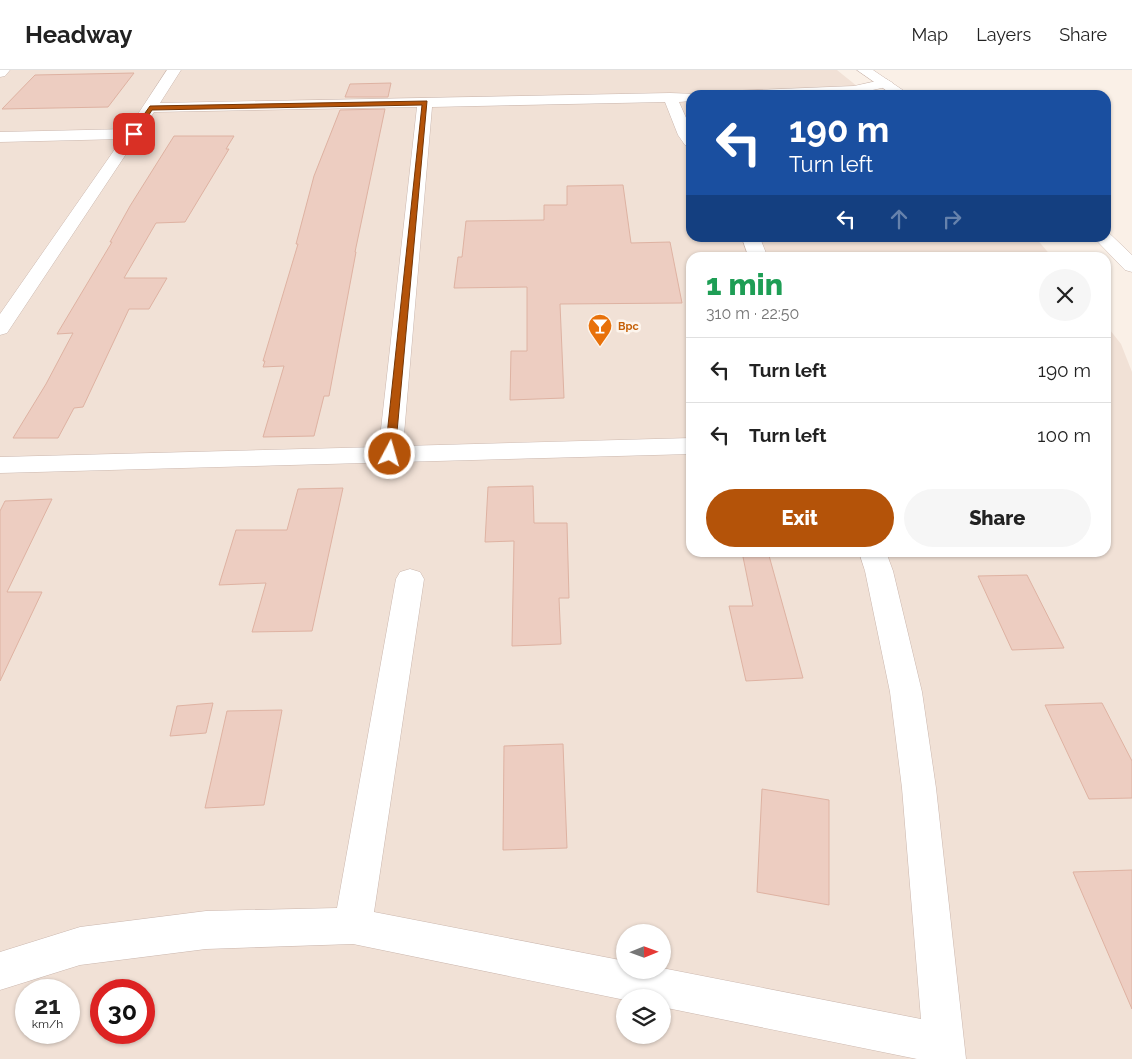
<!DOCTYPE html>
<meta charset="utf-8">
<style>
:root{--surface:#fff;--page:#f6f6f6;--text:#222;--muted:#767676;--line:#e0e0e0;--accent:#b45309}
body{margin:0;font-family:Raleway,sans-serif;background:var(--page);color:var(--text);height:100vh;display:flex;flex-direction:column;font-size:19px;white-space:nowrap}
*{box-sizing:border-box;margin:0}
p{font-size:16px;color:var(--muted)}
.icon{flex:none;width:28px;height:28px;fill:none;stroke:currentColor;stroke-width:2;stroke-linecap:round;stroke-linejoin:round}
.map{position:relative;flex:1;overflow:hidden}
.details{position:absolute;left:686px;top:182px;width:425px;height:305px;display:flex;flex-direction:column;background:var(--surface);border-radius:15px;box-shadow:0 1px 4px #0004}
.details>*{flex:none}
.guide{position:absolute;left:686px;top:20px;width:425px;height:152px;border-radius:15px;box-shadow:0 1px 4px #0004;background:#1a4fa0;color:#fff;overflow:hidden}
.needle{width:32px;rotate:89deg}
.fabs{position:absolute;left:616px;top:854px;display:grid;gap:10px}
.fabs a{display:grid;place-items:center;width:55px;height:55px;border-radius:50%;background:var(--surface);box-shadow:0 1px 4px #0004;font-size:25px}
.speed{position:absolute;left:15px;top:909px;display:flex;gap:10px;font-size:25px;font-weight:700;text-align:center}
.speed>*{display:grid;place-content:center;width:65px;height:65px;border-radius:50%;background:var(--surface);box-shadow:0 1px 4px #0004;line-height:1}
.speed small{font-size:12px;font-weight:400}
.speed .limit{border:8px solid #d22;background:#fff;color:#111}
.pin{position:absolute;display:grid;place-items:center;width:42px;height:42px;color:#fff;margin:-21px;border-radius:10px;box-shadow:0 2px 8px #0006}
.me{position:absolute;width:55px;margin:-28px;rotate:6deg;stroke-linejoin:round;filter:drop-shadow(0 0 4px #0008)}
.turn{display:flex;align-items:center;gap:18px;height:105px;padding:0 20px;font-size:22px}
.turn .icon{width:65px;height:65px;stroke-width:2.5}
.turn b{display:block;font-size:35px;line-height:42px}
.lanes{display:flex;align-items:center;height:48px;padding:0 20px;background:#0003;justify-content:center;gap:25px;direction:ltr}
.lanes .off{opacity:.35}
.round{display:grid;place-items:center;flex:none;width:52px;height:52px;border-radius:26px;background:var(--page)}
.summary{display:flex;align-items:center;justify-content:space-between;height:85px;padding:0 20px}
h1{font-size:30px;font-weight:800;line-height:38px;color:#1e9e55}
.primary-button{display:flex;gap:10px;margin-top:auto;padding:10px 20px}
.primary-button a{flex:1;height:58px;border-radius:30px;background:var(--accent);color:#fff;font-size:20px;font-weight:800;line-height:58px;text-align:center}
.primary-button a+a{background:var(--page);color:var(--text)}
ul{padding:0;list-style:none}
li{display:flex;align-items:center;gap:15px;height:65px;padding:0 20px;border-top:1px solid var(--line)}
li div{flex:1}
li b{display:block;font-size:19px}
li em{font-style:normal}
header{display:flex;align-items:center;gap:30px;box-sizing:border-box;height:70px;padding:0 25px;background:var(--surface);border-bottom:1px solid var(--line)}
header strong{font-size:24px}
nav{display:flex;gap:28px;margin-inline-start:auto;font-size:18px}
.map>svg:first-child{display:block}
.residential{fill:#f1e1d6;fill-rule:evenodd}
.building{fill:#edcdc1;stroke:#deb2a2}
.lines{fill:none;stroke-linecap:round;stroke-linejoin:round}
.minor-casing{stroke:#cbb7ae;stroke-width:1}
.tertiary-casing{stroke:#cbb7ae;stroke-width:1}
.minor{fill:#fff;fill-rule:evenodd}
.tertiary{fill:#fff;fill-rule:evenodd}
.route{fill:#b45309;stroke:#753606}
.labels{text-anchor:middle;stroke-width:5;stroke-linejoin:round;paint-order:stroke}
.far-food-label{font-size:11px;font-weight:bold;fill:#c56008;stroke:#fdf5ed;text-anchor:start}
</style>
<header>
<strong>Headway</strong>
<nav><a>Map</a><a>Layers</a><a>Share</a></nav>
</header>
<div class="map">
<svg width="1132" height="989" viewBox="0 0 1132 989">
<rect width="100%" height="100%" fill="#faf0e7"/>
<path class="residential" d="M0,0h837l31,25h-177v143h345l16,19 -361,1v294h415v-227l15,19 11,28v687h-1132zM625,862h37v38h-37zM26,920h43v42h-43zM101,920h43v42h-43zM625,928h37v37h-37z"/>
<path class="building" d="M134,3l-26,34 -106,2 33,-34z
M391,13l-3,14h-43l5,-13z
M385,39l-30,143h1l-27,144h-5l-10,40 -51,1 21,-71 -21,1 2,-6h-2l35,-117h-2l18,-68 26,-66z
M174,66h60l-8,13h3l-44,73 -29,1 -32,55h43l-18,31h-20l-46,98 -9,1 -16,30h-45l33,-54 27,-51 -16,1 55,-92h-2l20,-36z
M623,115l8,58 39,-1 12,61 -122,1 4,94 -54,2 1,-49h16v-64l-73,1 4,-31h4l4,-36 78,-1v-15h23v-19z
M533,416l1,37h33l2,75h-10l2,46 -49,2 2,-105 -29,1 3,-55z
M343,418l-31,143 -60,1 14,-49 -47,2 17,-55h51l11,-41z
M52,429l-45,93h35l-42,89v-170l5,-10z
M742,482h26l35,126 -57,3 -17,-75h24z
M1027,505l37,73 -52,2 -34,-74z
M213,633l-7,30 -36,3 7,-30z
M1102,633l30,58v37l-43,1 -44,-94z
M282,640l-18,95 -59,3 22,-97z
M563,674l4,104 -64,2 1,-104z
M762,719l67,11v105l-72,-13z
M1132,800v139l-59,-137z"/>
<g class="lines">
<defs>
<path id="minor" d="M0,0h10l-5,6 -5,1z
M167,0h14l-21,33 510,-10 26,1 -5,1v6l-12,1 12,27v18l-6,-2 -7,-10 -13,-33 -233,5 -29,339 288,-8v16l-691,19v-16l379,-10 38,-340 -263,5 -147,221 -7,2v-21l122,-175 -122,3v-10l128,-3z
M886,9l7,4 -2,3 -37,8 -131,1 2,-3 5,-1 124,-5z
M742,168h18l8,20h-19z
M859,482h27l7,19 29,121 14,96 30,271h-49l-255,-52v-9h-37v2l-272,-56 -147,5 -126,16 -80,25v-38l80,-25 126,-16 131,-3 59,-329 4,-7 10,-3 10,3 4,7 -50,333 251,49v9h37v-2l259,51 -19,-231 -12,-96 -25,-121z"/>
<path id="tertiary" d="M857,0h16l37,25h-17z
M1106,163l4,1 22,21v17l-7,-2 -31,-32h12z"/>
</defs>
<use href="#minor" class="minor-casing"/>
<use href="#tertiary" class="tertiary-casing"/>
<use href="#minor" class="minor"/>
<use href="#tertiary" class="tertiary"/>
</g>
<path class="route" d="M427,31l-32,353 -5,4 -5,-4 37,-349 -270,5 -16,25 -6,-1 20,-28z"/>
<defs>
<symbol id="bar-pin" viewBox="-11 -11 22 30"><path d="M0 17L-7.5 6A9.5 9.5 0 1 1 7.5 6Z" fill="#e8710a" stroke="#fdf5ed"/><path d="M-6-5H6L.8 .8V4.5H3.5V6h-7V4.5H-.8V.8Z" fill="#fff"/></symbol>
</defs>
<g fill-rule="evenodd">
<use href="#bar-pin" x="586" y="242" width="28" height="38"/>
</g>
<g class="labels">
<g class="far-food-label">
<text x="618" y="260">Bpc</text>
</g>
</g>
</svg>
<div class="fabs">
<a><svg class="needle" viewBox="-14 -14 28 28"><path d="M0-13l5 13h-10z" fill="#e53935"/><path d="M0 13l5-13h-10z" fill="#767676"/></svg></a>
<a><svg class="icon" aria-label="layers" viewBox="0 0 24 24"><path d="M12 4l9 5-9 5-9-5zM3 14l9 5 9-5"/></svg></a>
</div>
<div class="speed"><div>21<small>km/h</small></div><div class="limit">30</div></div>
<div class="pin" style="left:134px;top:64px;background:#d93025"><svg class="icon" aria-label="arrive" viewBox="0 0 24 24"><path d="M6 21V4h12l-3 4 3 4H6"/></svg></div>
<svg class="me" style="left:390px;top:384px" viewBox="-20 -20 40 40"><circle r="17" fill="#b45309" stroke="#fff" stroke-width="3"/><path d="M0-11L8 9 0 5-8 9z" fill="#fff"/></svg>
<div class="guide">
<div class="turn"><svg class="icon" aria-label="left" viewBox="0 0 24 24"><path d="M17 20v-9H6M10 6l-5 5 5 5"/></svg><div><b>190 m</b>Turn left</div></div>
<div class="lanes"><svg class="icon" aria-label="left" viewBox="0 0 24 24"><path d="M17 20v-9H6M10 6l-5 5 5 5"/></svg><svg class="icon off" aria-label="ahead" viewBox="0 0 24 24"><path d="M12 20V5M6 11l6-6 6 6"/></svg><svg class="icon off" aria-label="right" viewBox="0 0 24 24"><path d="M7 20v-9h11M14 6l5 5-5 5"/></svg></div>
</div>
<section class="details">
<div class="summary"><div><h1>1 min</h1><p>310 m · 22:50</p></div><a class="round"><svg class="icon" aria-label="close" viewBox="0 0 24 24"><path d="M6 6l12 12M18 6L6 18"/></svg></a></div>
<ul>
<li><svg class="icon" aria-label="left" viewBox="0 0 24 24"><path d="M17 20v-9H6M10 6l-5 5 5 5"/></svg><div><b>Turn left</b></div><em>190 m</em></li>
<li><svg class="icon" aria-label="left" viewBox="0 0 24 24"><path d="M17 20v-9H6M10 6l-5 5 5 5"/></svg><div><b>Turn left</b></div><em>100 m</em></li>
</ul>
<div class="primary-button"><a>Exit</a><a>Share</a></div>
</section>
</div>
